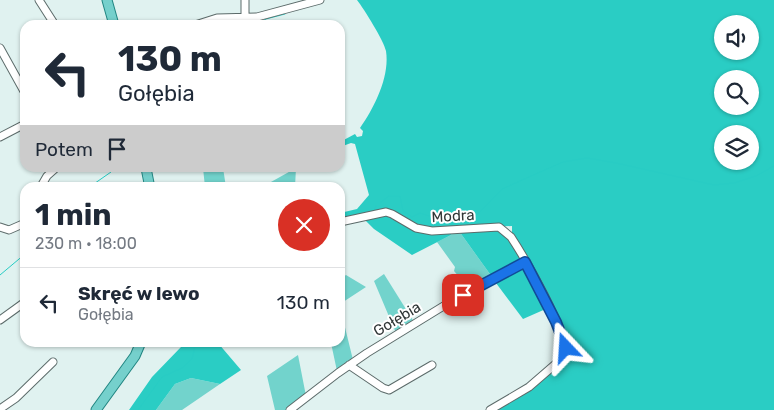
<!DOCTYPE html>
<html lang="pl">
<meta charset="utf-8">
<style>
:root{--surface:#fff;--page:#f2f2f3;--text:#1f2937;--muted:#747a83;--line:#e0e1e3}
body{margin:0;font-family:Rubik,sans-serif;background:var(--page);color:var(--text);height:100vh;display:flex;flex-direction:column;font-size:19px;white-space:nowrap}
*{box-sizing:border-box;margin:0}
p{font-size:16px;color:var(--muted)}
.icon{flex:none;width:28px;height:28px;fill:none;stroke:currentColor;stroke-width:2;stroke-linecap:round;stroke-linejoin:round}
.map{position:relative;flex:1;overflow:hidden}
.drawer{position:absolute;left:20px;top:182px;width:325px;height:165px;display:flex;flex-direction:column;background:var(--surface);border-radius:15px;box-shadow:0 1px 4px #0004}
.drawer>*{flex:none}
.hud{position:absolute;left:20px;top:20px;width:325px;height:152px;border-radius:15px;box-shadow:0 1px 4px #0004;background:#fff;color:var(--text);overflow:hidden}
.tools{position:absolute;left:714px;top:15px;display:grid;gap:10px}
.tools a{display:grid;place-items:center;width:45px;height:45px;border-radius:50%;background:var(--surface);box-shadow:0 1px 4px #0004;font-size:25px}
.pin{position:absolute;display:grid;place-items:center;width:42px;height:42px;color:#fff;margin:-21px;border-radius:10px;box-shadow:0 2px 8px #0006}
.me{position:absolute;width:55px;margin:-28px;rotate:340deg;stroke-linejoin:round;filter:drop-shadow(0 0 4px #0008)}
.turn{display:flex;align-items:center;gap:18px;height:105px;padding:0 15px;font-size:22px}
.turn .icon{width:65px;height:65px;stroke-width:2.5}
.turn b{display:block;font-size:35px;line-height:42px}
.then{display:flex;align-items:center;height:48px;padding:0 15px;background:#0003;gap:10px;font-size:19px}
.round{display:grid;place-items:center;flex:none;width:52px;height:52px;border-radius:26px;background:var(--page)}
.head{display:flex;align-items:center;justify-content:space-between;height:85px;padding:0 15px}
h1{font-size:30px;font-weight:700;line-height:38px}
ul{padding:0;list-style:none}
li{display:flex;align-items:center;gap:15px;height:70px;padding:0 15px;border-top:1px solid var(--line)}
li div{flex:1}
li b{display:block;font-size:19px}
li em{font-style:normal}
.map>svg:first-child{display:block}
.green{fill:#72d3cc}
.forest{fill:#2acdc4;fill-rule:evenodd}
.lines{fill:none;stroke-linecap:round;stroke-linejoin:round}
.stream{stroke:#28ccc4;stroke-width:1}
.minor-casing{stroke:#5c6b6a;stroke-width:9}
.major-casing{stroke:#218682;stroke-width:11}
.minor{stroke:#fff;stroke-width:7}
.major{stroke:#75d0cc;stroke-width:9}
.route-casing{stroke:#114b97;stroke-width:12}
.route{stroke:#1a73e8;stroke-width:9}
.labels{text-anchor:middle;stroke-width:4;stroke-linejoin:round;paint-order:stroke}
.street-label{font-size:15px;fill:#303737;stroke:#fff}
</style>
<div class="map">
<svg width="774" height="410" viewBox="0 0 774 410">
<rect width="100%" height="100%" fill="#e0f2f0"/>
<path class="green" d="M203,168h20l3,19h-21z
M296,168l-1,19h-33z
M451,231h8l33,46 -24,10 -1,-1 -13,-15 1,-4 -18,-25 14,-7z
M384,274l30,48 -18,11 -22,-52z
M346,275l20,12 -26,17v-25z
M340,307l13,53 -16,11 -6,-28 9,-1z
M298,355l8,41 -18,14h-13l-8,-34z
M191,378l29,6 -38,26h-26l19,-26z"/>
<path class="forest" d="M357,0h417v410h-282l20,-12 56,-46 -56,-117v-9l-86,4 -36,-19 -50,10v-8l17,-4 12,-14 -14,-51 -4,-1 -11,4v-5l15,-8 2,3 5,-1 1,-5 -3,-3c14,-20 30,-51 26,-77 -2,-10 -22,-42 -29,-51zM722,24h28v27h-28zM722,79h28v27h-28zM722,134h28v27h-28z
M384,213l31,16 36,2v4l-39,20 -38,-26 -10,-10z
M498,229l6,4 19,28 -31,16 -33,-46z
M524,264l24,44 -25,11 -30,-40z
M183,343h35l23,27 -21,14 -29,-6 -16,6 -19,26h-27l23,-33 29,-30z"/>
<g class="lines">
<path class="stream" d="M256,25l10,-6 19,-5
M88,188l23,-16 1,-4
M381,202l8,-6h11l3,15 9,6 8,-4 9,3 9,-8 3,1 10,10h4l8,-9 10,5 5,-1 24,-25 61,-27 24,-4 29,5 98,22 20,-2 22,-7 18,-10
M373,212l3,-6
M340,217l19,-2
M0,275l25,-21
M138,410l24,-33 20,-9 10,-9 4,-17"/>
<defs>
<path id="minor" d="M39,0l16,25
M245,18v-18
M195,25l22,-7 40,-1 63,-17
M0,48l25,45
M0,137l25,-13
M40,188l7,-12 9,-8
M340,222l46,-10 6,2 24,14 16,3 67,-4 12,10c15,23 55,92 55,118l-37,32 -39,23
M0,227l9,3 16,-7
M0,320l25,-18
M349,365l34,23 6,2 43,-25
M0,409l16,-11 37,-36
M290,410l48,-37 29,-20 101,-62 57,-29"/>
<path id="major" d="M107,0l7,25
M146,168l4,20
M96,410l39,-54 6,-14"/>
</defs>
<use href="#minor" class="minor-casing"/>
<use href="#major" class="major-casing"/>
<use href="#minor" class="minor"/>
<use href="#major" class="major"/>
</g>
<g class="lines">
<defs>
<path id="route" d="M463,295l62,-33 31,60 10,26"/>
</defs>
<use href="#route" class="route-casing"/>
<use href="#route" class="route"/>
</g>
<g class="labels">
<g class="street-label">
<text transform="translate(453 216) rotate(-3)" y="5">Modra</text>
<text transform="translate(397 319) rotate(-31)" y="5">Gołębia</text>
</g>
</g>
</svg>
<div class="tools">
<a><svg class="icon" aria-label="sound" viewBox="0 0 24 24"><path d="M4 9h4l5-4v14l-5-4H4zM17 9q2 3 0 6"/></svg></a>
<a><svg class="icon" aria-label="search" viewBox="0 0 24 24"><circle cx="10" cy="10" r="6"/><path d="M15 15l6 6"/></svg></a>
<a><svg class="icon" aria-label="layers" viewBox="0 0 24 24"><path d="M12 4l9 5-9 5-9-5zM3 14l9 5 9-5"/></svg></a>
</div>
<div class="pin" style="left:463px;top:295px;background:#d93025"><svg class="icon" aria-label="arrive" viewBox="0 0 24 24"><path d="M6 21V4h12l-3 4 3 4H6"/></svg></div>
<svg class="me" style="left:566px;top:348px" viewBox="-20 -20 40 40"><path d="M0-17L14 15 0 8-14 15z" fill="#1a73e8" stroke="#fff" stroke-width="4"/></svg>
<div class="hud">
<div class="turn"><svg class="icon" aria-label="left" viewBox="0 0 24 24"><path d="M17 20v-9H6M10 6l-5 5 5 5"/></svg><div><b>130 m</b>Gołębia</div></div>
<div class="then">Potem<svg class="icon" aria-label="arrive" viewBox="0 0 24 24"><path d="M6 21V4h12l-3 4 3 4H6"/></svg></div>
</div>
<section class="drawer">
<div class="head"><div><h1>1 min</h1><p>230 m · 18:00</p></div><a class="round" style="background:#d93025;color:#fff"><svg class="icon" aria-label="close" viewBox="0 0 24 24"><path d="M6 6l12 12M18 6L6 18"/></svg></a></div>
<ul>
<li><svg class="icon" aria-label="left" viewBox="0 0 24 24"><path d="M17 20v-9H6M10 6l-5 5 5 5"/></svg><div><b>Skręć w lewo</b><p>Gołębia</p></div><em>130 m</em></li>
</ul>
</section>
</div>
